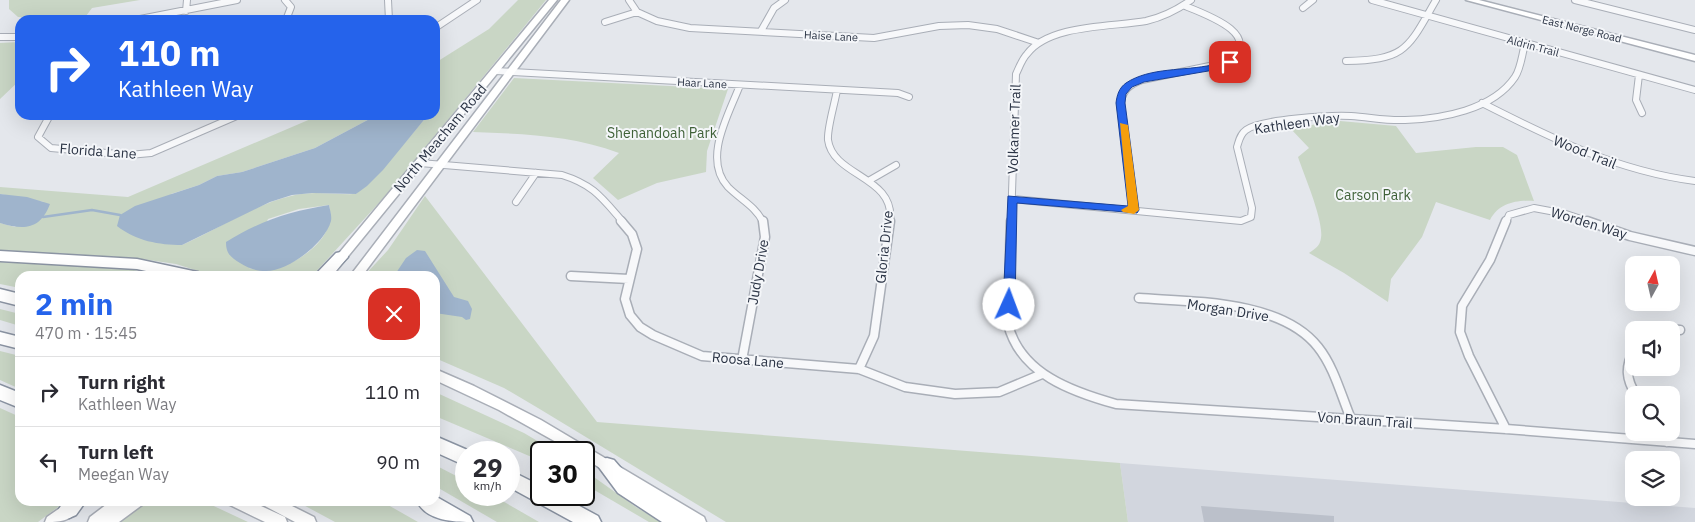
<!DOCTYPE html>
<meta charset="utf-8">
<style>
:root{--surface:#fff;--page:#f7f7f7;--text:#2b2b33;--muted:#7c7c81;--line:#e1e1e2;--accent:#2563eb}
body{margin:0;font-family:"IBM Plex Sans",sans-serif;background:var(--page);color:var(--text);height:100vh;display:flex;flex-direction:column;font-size:19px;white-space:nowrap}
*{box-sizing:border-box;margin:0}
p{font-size:16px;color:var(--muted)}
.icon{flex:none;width:28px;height:28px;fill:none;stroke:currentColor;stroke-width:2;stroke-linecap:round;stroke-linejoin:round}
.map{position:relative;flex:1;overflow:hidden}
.side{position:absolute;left:15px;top:271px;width:425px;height:235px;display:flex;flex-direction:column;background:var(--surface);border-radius:15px;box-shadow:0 5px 20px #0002}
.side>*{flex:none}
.hud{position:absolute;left:15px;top:15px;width:425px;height:105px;border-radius:15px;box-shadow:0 5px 20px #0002;background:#2563eb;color:#fff;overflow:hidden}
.needle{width:32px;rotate:8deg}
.fabs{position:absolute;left:1625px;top:256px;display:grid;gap:10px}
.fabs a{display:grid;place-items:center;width:55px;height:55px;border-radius:10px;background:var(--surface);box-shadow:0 5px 20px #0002;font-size:25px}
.speed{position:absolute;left:455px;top:441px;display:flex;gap:10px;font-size:25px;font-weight:700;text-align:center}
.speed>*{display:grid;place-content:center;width:65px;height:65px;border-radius:50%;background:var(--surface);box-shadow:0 5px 20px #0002;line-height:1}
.speed small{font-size:12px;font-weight:400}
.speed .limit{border:2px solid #111;border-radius:8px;background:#fff;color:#111}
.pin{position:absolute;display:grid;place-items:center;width:42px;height:42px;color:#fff;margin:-21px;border-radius:10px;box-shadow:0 2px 8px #0006}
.me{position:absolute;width:55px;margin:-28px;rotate:2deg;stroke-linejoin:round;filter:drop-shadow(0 0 4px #0008)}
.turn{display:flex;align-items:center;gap:18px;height:105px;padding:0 20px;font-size:22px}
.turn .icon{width:65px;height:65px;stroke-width:2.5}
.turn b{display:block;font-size:35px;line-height:42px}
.round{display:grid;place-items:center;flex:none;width:52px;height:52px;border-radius:15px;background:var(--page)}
.headline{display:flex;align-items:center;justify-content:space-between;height:85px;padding:0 20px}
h1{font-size:30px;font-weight:800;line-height:38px;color:var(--accent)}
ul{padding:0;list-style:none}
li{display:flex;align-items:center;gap:15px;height:70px;padding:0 20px;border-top:1px solid var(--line)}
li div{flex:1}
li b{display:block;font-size:19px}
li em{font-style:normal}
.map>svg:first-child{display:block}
.built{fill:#d2d6de}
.green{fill:#c9d6c5;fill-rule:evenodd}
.water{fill:#9fb4cc}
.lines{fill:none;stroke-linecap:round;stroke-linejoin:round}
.stream{stroke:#9fb4cc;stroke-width:2.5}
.building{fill:#bbc0ca}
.street-far1-casing{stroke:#a9aeb7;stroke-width:8}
.street-casing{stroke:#a9aeb7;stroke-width:11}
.secondary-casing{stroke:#a9aeb7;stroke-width:3}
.highway-casing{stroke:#8b94a3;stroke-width:3}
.street-far1{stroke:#f7f8fa;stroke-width:6}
.street{stroke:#f7f8fa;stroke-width:8}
.secondary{fill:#fff;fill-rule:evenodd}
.highway{fill:#fff;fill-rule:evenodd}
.route{fill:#2563eb;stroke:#184099}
.slow{fill:#f59e0b}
.labels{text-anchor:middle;stroke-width:4;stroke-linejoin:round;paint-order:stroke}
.far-street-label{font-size:11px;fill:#2b3445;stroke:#f4f6f9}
.street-label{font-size:14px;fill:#2b3445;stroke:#f4f6f9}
.park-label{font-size:14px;fill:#3f6138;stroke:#f4f6f9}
</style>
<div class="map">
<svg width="1695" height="522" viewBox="0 0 1695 522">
<rect width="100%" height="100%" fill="#e4e7ec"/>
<path class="built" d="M1120,463l575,45v14h-567z"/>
<path class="green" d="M9,0h131l-48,8 -9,12h-47l2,-2 -20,-1 -9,-8z
M518,0h28l-158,193 -76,83h-98l-38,-12 -41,-6 -135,-8v-27l15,4 29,-25 -44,-8v-7l128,10 192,-82h57l-62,33 -73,24 -25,4 -18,9 -28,9 11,51c36,-16 71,-40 109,-49 21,-6 43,-1 65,-2l52,-55 20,-24h7v-52l54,-34zM329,205c9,33 -31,60 -61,65 -6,1 -13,-1 -19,-2l19,-49 31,-10z
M20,42v38l-20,19v-56z
M514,78l214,11 -21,62 -1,21 -49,11 -39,17 -25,-22 26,-25c-48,-18 -96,-19 -146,-21z
M1340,121l56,5 20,27 60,-6h27l14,8 17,46c-18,-1 -35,2 -44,19l-54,-18 -14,35 -31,42 -3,23 -44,-29 -35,-20c6,-4 11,-7 12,-15 3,-17 -17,-63 -23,-81l11,-9 -19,-20z
M425,196l172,226 523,41 8,59h-402l-188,-114 -34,-20 -69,-30v-82h-71l24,-26z
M0,262l128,7 39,7h-147v12l-20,-4z
M0,309l20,5v12l-20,-6z
M0,351l20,5v33l-20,-9z
M435,392l89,41 32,19h-15v9l-106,-45z
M0,408l20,9v84h46l-28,21h-38z
M435,465l31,16v14h26l47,27h-42l-62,-36z
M584,470l52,37 25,15h-12l-65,-38z
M148,501h55l45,21h-131z
M296,501h85l37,21h-83z"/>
<path class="water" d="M377,115h51l-45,55 -16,16 -11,8 -44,-1 -20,2 -22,7 -88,43c-23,0 -46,-4 -65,-19l3,-11 15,-9 64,-21 18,-9 25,-4 73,-24z
M0,194l27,3 23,7c-10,26 -26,26 -50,19z
M329,205c1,5 3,11 2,16 -6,22 -42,50 -65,50 -10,0 -18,-3 -26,-8 -10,-6 -14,-10 -14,-21 33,-21 65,-31 103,-37z
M417,250l8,1 29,46 14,4 4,8 -2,10 -4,1 -4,-3 -27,-4v-37h-41l12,-18z"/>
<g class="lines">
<path class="stream" d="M43,217l49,-7 28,5"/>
</g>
<path class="building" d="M1201,506l133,10v6h-130z"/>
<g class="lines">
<defs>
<path id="street-far1" d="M285,0l6,7 -5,13
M388,0l1,20
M629,0l8,12 20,9 33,7 184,10 65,-12 29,-1 29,4 42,14
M1372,0l323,90
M1575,0l120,30
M1303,8l10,-8
M186,11l1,-11
M135,20l102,-20
M605,22l32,-10
M435,28l42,-28
M761,31l13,-23 11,-8
M0,37h20
M1346,61c61,-1 62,-13 90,-61
M495,71l403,22 11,4
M1639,75l-3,25 6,13
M740,85c-11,29 -38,74 -12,102 13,13 27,19 35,35
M837,90c-2,13 -10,38 -9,50 5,37 68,36 62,82
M1482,103c69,35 135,68 213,78
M50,115l-12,22 13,11 78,7 22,-2 88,-38
M420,163l142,12c32,10 40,23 61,47
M870,180l26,-15
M1012,199l229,22 10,-4 1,-9 -15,-61c2,-6 3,-13 9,-17 15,-11 85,-15 105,-14 18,1 35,5 54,4 36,-1 88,-10 110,-43 6,-9 7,-23 10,-33
M516,202l20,-29
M1134,210l-14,-107c4,-14 9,-18 22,-23l82,-17c44,-26 -16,-48 -39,-57
M1011,222l5,-148c3,-6 6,-15 11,-20 22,-30 86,-27 119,-33 17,-4 31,-11 45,-21
M1506,222l3,-7 25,-7 32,6 24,8"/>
<path id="street" d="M621,221l11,13 5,15 -12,50 5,16 10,12 13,8 49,21 157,13 46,18 50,7 44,-2 43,-18
M1011,221c-1,24 -1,48 -2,73 0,9 -3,21 -1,30 12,50 65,68 108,80l390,25 189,15
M1587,221l43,15 65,15
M571,276l58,3
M1139,298c54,4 142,2 179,49 16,20 23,48 33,72
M1646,330l2,-3 32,3
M1634,350c-9,17 -8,29 2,45
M742,360l23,-123 -2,-16
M859,369l15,-33 16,-115
M1506,429l-37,-73 -9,-24 2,-26 28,-46 16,-39
M1660,432l7,10"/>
<path id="secondary" d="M549,0h8l-225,276h-12z
M561,0h8l-207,276h-12z
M1466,0h13l216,55v6z
M435,369l39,17 67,34 163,97 2,5h-20l-102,-64v-6h-10l-75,-42 -64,-30z
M70,501l7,1 2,5c-7,15 -20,15 -34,15l2,-5z
M111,501h33l-2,4 -23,17h-31l2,-5z
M228,501h22l35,16 2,5h-22l-35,-17z
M261,501h21l32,16 2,5h-21l-32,-17z"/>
<path id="highway" d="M0,251l137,8 56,12 5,1 3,4h-32l-32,-7 -137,-8z
M341,252l5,1 2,4 -18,19h-16l22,-23z
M0,289l20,5v12l-20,-5z
M0,332l20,5v12l-20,-5z
M0,385l20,8v15l-20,-8z
M435,436l37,16h-6v14l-31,-14z
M607,458l7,2 18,21 53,35 3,6h-26l-44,-29 -20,-27 2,-6z
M509,470l32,16v9h18l39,21 3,6h-28l-64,-35z
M435,496l35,20 3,6c-19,0 -47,-1 -56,-21h18z
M64,501h22l-10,14 -7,3 -7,-3 -3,-6z"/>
</defs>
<use href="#street-far1" class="street-far1-casing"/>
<use href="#street" class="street-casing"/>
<use href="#secondary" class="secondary-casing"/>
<use href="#highway" class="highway-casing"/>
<use href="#street-far1" class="street-far1"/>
<use href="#street" class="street"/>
<use href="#secondary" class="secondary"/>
<use href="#highway" class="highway"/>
</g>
<path class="route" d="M1230,59l5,3 -2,2 -19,6 -70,12 -12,5 -6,7 -1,9 14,107 -2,3 -120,-10 -2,102 -2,3h-8l-2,-3 5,-109 120,10 -12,-103c1,-8 3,-15 10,-20 24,-16 59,-12 86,-18 6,-1 12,-4 18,-6z"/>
<path class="slow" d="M1120,123l8,2 11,85 -5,4 -11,-2 -2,-2 7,-4z"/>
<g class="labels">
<g class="far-street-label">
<text transform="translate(1582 29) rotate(14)" y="4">East Nerge Road</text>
<text transform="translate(831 36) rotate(3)" y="4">Haise Lane</text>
<text transform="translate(1533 46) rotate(15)" y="4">Aldrin Trail</text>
<text transform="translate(702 83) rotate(3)" y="4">Haar Lane</text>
</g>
<g class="street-label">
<text transform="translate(1297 123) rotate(-8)" y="5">Kathleen Way</text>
<text transform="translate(1014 129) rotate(-88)" y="5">Volkamer Trail</text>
<text transform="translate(440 138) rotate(-50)" y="5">North Meacham Road</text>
<text transform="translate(98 151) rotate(4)" y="5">Florida Lane</text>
<text transform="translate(1585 152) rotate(22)" y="5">Wood Trail</text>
<text transform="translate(1589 223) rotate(17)" y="5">Worden Way</text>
<text transform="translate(884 247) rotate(-84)" y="5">Gloria Drive</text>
<text transform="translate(758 272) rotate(-80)" y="5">Judy Drive</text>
<text transform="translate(1228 310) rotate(9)" y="5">Morgan Drive</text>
<text transform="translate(748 360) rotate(5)" y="5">Roosa Lane</text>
<text transform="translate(1365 420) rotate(4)" y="5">Von Braun Trail</text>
</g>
<g class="park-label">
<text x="662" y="138">Shenandoah Park</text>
<text x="1373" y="200">Carson Park</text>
</g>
</g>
</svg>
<div class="fabs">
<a><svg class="needle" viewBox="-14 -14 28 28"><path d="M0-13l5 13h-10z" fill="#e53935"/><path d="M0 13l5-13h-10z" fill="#7c7c81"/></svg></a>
<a><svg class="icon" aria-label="sound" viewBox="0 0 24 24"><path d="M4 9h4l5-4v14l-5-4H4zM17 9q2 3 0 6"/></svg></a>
<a><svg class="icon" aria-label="search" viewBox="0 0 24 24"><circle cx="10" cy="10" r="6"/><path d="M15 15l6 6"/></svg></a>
<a><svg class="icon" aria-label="layers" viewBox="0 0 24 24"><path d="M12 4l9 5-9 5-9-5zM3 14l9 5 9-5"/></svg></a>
</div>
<div class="speed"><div>29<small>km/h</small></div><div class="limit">30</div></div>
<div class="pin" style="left:1230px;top:62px;background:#d93025"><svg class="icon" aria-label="arrive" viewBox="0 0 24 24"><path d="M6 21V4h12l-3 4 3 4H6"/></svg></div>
<svg class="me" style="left:1009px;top:305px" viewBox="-20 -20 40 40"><circle r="19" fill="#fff"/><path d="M0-13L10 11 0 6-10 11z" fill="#2563eb"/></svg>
<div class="hud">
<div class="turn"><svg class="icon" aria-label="right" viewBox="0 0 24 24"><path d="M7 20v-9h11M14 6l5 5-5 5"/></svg><div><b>110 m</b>Kathleen Way</div></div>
</div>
<section class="side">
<div class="headline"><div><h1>2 min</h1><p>470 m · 15:45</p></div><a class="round" style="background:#d93025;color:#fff"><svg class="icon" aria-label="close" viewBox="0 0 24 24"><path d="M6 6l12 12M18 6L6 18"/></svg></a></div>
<ul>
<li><svg class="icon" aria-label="right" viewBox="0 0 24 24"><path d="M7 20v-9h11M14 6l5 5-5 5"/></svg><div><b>Turn right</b><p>Kathleen Way</p></div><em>110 m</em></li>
<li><svg class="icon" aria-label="left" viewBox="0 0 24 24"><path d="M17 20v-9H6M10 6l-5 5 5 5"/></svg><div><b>Turn left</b><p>Meegan Way</p></div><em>90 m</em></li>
</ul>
</section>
</div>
